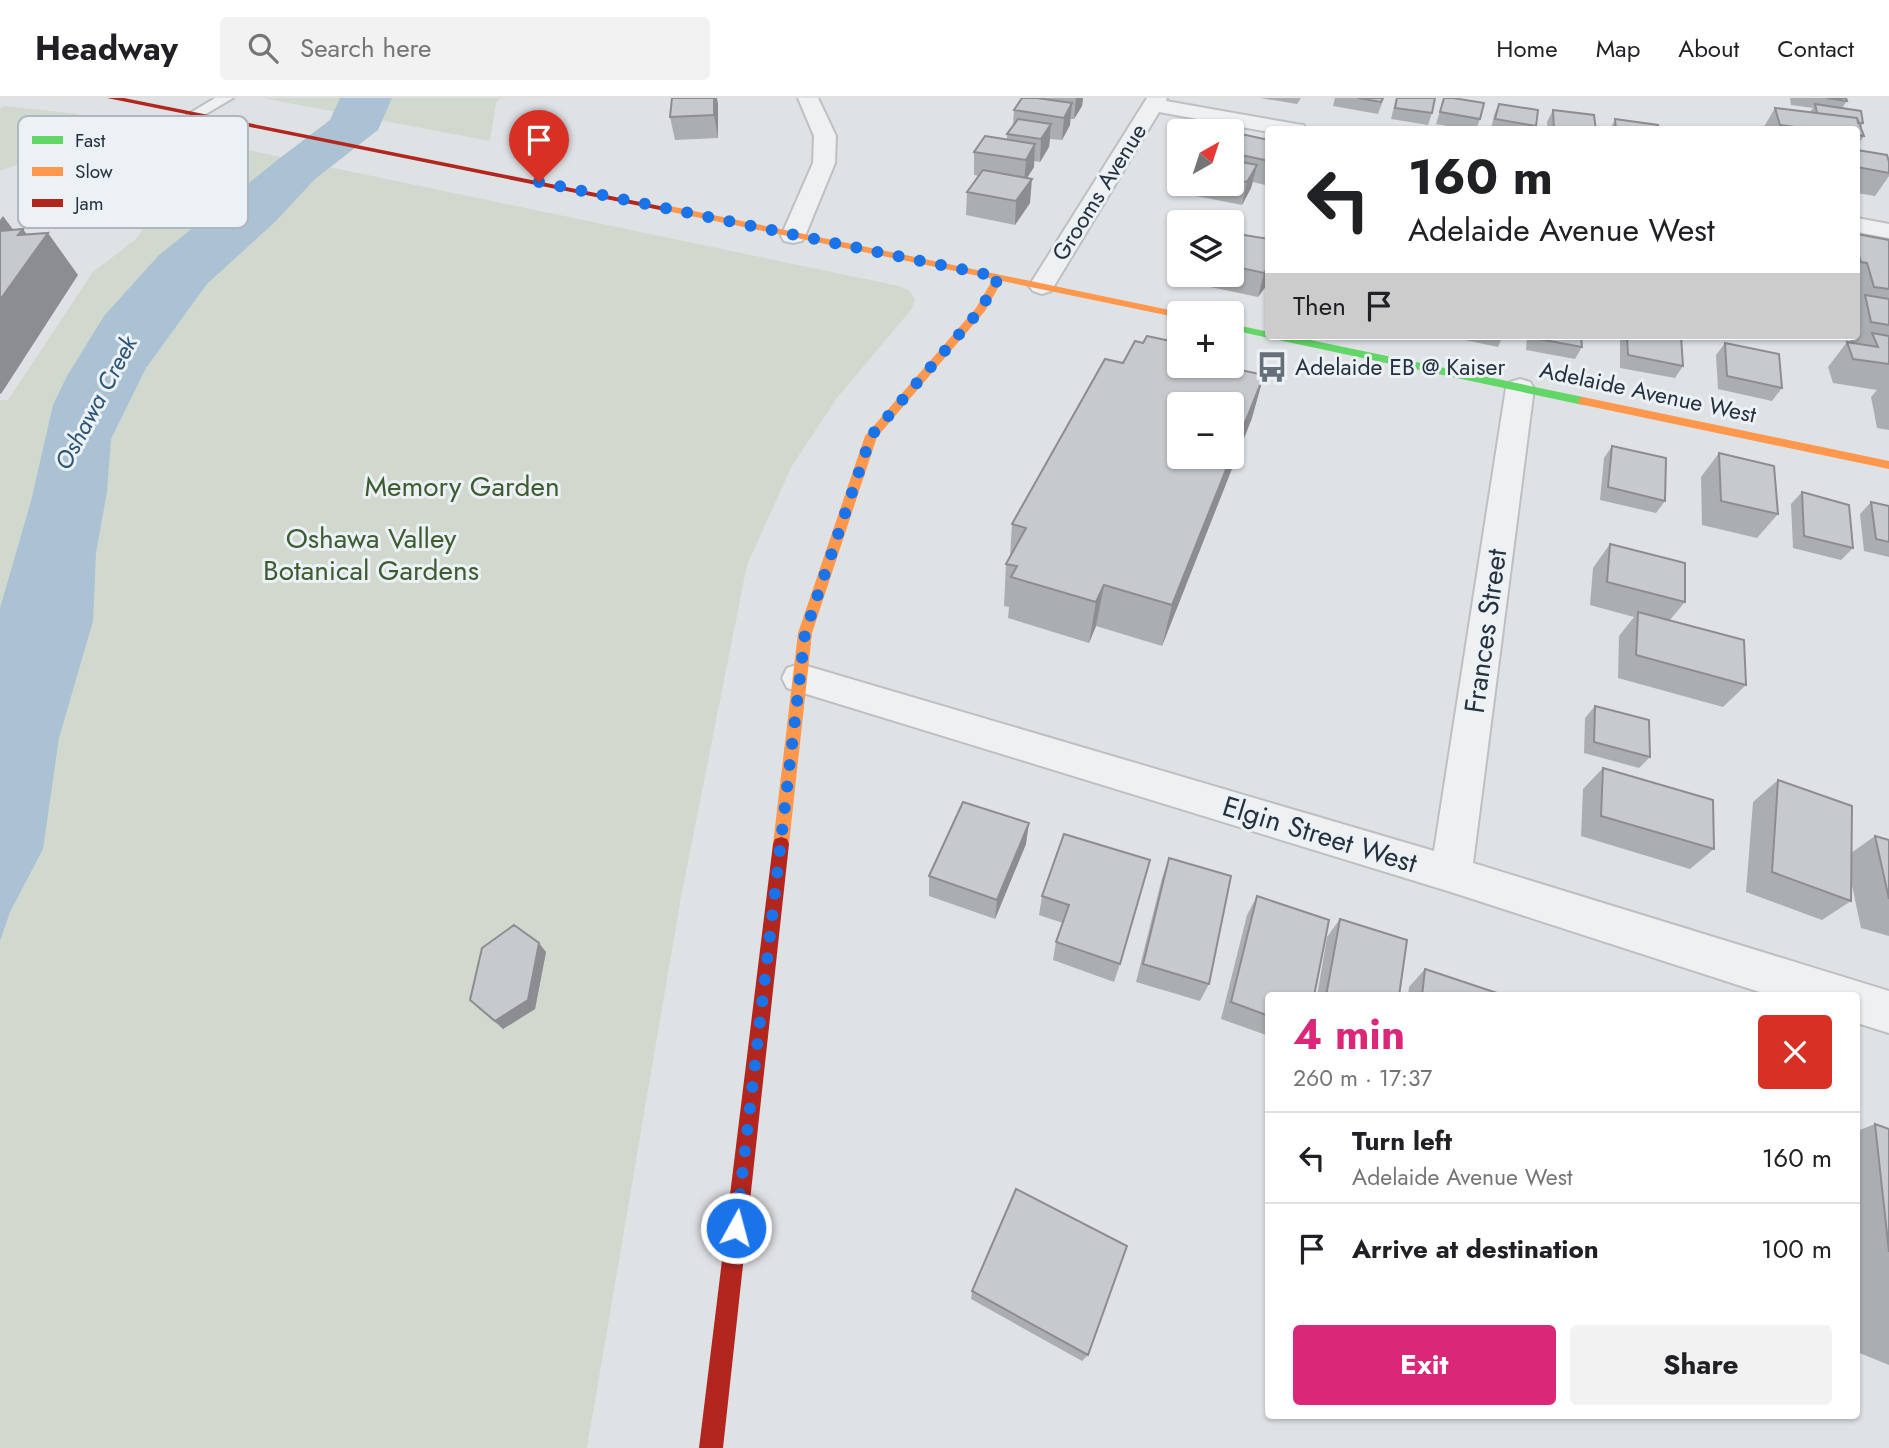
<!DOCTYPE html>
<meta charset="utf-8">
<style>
:root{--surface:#fff;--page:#f2f2f2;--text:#202124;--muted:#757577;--line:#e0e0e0;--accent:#db2777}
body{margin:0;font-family:Jost,sans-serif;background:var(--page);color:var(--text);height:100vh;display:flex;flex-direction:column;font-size:26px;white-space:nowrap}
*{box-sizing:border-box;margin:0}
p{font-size:23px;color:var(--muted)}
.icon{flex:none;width:38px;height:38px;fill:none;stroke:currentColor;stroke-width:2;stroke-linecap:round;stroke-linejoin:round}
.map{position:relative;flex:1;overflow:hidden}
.details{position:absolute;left:1265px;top:894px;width:595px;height:427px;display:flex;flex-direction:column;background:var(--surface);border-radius:7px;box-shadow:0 2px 5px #0004}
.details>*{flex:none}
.top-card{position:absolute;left:1265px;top:28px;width:595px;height:214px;border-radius:7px;box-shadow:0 2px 5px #0004;background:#fff;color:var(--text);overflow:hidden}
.needle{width:46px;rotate:39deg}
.controls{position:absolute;left:1167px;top:21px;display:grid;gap:14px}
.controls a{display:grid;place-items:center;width:77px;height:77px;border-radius:7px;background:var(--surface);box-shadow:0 2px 5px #0004;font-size:35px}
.pin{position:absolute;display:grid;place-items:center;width:60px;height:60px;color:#fff;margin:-72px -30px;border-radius:50% 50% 50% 0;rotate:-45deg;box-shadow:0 0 7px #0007}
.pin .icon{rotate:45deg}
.me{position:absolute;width:77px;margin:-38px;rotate:7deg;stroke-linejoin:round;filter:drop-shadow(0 0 5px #0008)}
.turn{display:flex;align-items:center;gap:24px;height:147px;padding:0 28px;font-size:32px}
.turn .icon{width:91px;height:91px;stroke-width:2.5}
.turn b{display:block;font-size:49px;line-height:60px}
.then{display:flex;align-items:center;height:66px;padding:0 28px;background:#0003;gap:14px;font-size:26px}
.round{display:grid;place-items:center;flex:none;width:74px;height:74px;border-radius:7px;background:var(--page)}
.headline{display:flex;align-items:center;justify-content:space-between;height:119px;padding:0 28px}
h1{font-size:42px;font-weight:700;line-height:52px;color:var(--accent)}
.button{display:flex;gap:14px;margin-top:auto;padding:14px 28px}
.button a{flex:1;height:80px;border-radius:7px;background:var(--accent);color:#fff;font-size:28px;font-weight:700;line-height:80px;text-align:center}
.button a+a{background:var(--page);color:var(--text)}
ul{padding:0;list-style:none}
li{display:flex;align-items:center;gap:21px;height:91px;padding:0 28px;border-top:2px solid var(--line)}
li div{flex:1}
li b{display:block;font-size:26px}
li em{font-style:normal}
header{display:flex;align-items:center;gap:42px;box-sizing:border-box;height:98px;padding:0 35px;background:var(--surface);border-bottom:2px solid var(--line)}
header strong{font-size:33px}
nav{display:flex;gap:38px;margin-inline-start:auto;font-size:24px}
.search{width:490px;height:63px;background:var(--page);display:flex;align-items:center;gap:18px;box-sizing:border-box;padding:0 24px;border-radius:7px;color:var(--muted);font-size:26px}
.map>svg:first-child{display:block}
.green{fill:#d1d9cf}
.water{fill:#aac2d3}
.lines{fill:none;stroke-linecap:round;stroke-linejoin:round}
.lane-casing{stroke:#bdc0c3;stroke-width:4}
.street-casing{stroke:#bdc0c3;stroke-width:4}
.lane{fill:#eef0f2;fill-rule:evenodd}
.street{fill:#eef0f2;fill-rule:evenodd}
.fast{fill:#63d668;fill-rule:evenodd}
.slow{fill:#ff974d;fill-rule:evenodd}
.jam{fill:#b3261e;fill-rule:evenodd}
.wall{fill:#abaeb0}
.shaded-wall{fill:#8b8d90}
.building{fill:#c7cacd;stroke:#8b8d90;stroke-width:2}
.route{stroke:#1a73e8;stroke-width:12;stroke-dasharray:0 21.6}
.labels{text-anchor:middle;stroke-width:6;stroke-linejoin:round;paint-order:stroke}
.far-street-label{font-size:23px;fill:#25313f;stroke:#ecf1f5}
.far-poi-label{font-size:23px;fill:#25313f;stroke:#ecf1f5;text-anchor:start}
.far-water-label{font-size:24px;font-style:italic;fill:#2c5676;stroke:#ecf1f5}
.park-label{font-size:28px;fill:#3e5c31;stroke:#ecf1f5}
.street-label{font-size:28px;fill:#25313f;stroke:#ecf1f5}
.key{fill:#ecf1f5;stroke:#b0b7be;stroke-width:2}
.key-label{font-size:19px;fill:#25313f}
</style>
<header>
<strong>Headway</strong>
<div class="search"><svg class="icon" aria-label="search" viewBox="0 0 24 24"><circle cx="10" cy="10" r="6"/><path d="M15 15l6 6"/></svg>Search here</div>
<nav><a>Home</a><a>Map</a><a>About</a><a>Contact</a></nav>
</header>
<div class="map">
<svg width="1889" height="1350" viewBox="0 0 1889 1350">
<rect width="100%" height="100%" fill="#dfe2e5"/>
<path class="green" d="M262,0h239l-5,5 -6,38z
M4,8l67,7 828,173 11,5 5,9 -4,10 -74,88 -45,68 -45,99 -66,332 -94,551h-587v-1048h8l84,-127 44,-34 36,-51 2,-7c-6,-14 -17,-16 -30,-20 -56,-19 -90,-10 -144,10v-63z"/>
<path class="water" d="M340,0h52l-14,32 -63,49 -39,42 -69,63 -61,84 -35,71 -4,53 -11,61 -3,68 -34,117 -16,111 -33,63 -10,29v-333l31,-107 22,-96 14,-29 37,-60 55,-61 117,-94 54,-41z"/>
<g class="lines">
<defs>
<path id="lane" d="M215,0h18l-34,20 -5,1 -7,-4z"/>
<path id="street" d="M798,0h20l18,38 -1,27 -30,73 -3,5 -9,2 -9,-2 -3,-5 32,-73 1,-27z
M1147,0h20l-1,3 130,23 8,1 2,5h-37v2l-110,-20 -108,179 -9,3 -9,-3 -4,-5z
M1857,120l32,6v14l-32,-6z
M1520,281l10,3 4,6 -61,475 416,128v42l-32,-10v-27h-85l-321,-104 -664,-204 -5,-10 5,-10 13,-4 634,187 72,-463 4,-6z"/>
</defs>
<use href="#lane" class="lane-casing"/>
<use href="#street" class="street-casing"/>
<use href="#lane" class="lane"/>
<use href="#street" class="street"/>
<path class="fast" d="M1232,226l37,8v4h22l292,61 6,4 -6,4 -314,-67 -37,-8z"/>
<path class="slow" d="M665,107l519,108h-4v5l-178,-37 -17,30 -108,126 -65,196 -23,211 -2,5 -6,2 -6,-2 -2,-5 25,-211 67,-197 111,-128 17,-29 -331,-69v-4z
M1583,299l306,64v8l-310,-65v-6z"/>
<path class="jam" d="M107,0h17l546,110 -5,3z
M781,739l6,2 2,5 -66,604h-24l74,-604 2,-5z"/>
</g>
<path class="wall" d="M672,0h45l1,40 -43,2 -5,-23z
M1022,0h65h-4l-1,8 -8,13h-4v6l-8,15 -12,-1 -1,8 -9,15 -6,-1v6l-7,11 3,25 -15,22 -49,-10 1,-23 12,-16 -5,-1v-23l33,-13v-5l6,-9 1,-15z
M1260,0h41l-4,6z
M1335,0h49l-6,16 -45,-8z
M1396,0h39l-3,15 -4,12 -37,-6z
M1444,0l36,21 -4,11h-6l-34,-6z
M1790,0h56l1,3 -5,7 21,15 -2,5 3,8 -7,10v-16h-95l13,-22 35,4 3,-4 -22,-3z
M1499,6l37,22 -2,4h-43l3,-15z
M1553,12l43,20h-48l-1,-8z
M1615,21l44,11h-49z
M1232,34l37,8v46l-16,-4 -2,6 -9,17 -46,-9 3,-12h33z
M1857,52l32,12v14l-14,20 -18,-3z
M1232,135l37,6v43l-11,15 -76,-16 1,-6h49z
M1857,136l32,6v190l-12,-2 -6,-31 6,-7 -44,-7 -5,-16 19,-25 4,1 -1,-7h7z
M1450,238h53l-5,11 -48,-10z
M1527,238h54l1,11 -7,12 -49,-9z
M1620,238h61l2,30 -8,12 -55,-10z
M1725,245l57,45 -10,13 -54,-12 -2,-34z
M1252,320l-90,228 -66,-20 -7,17 -81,-25 1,-11 -5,-1 2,-42 4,-7 2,-33z
M1612,348l53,55 -9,12 -56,-13 4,-42z
M1719,355l59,61 -21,24 -55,-13 -1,-48z
M1802,394l51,56 -12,12 -48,-12 -2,-44z
M1871,404l18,4v51l-25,-6 -4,-37z
M1610,446l75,58 -16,19 77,64 -23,22 -105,-29 1,-42 15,-19 -44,-12 3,-37z
M1595,608l55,51 -11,11 -55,-15 1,-35z
M1603,670l111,81 -24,20 -109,-33 2,-47z
M1778,682l73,73 24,-17 14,4v96l-28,-8 -10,-47v20l-29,19 -76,-28 7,-90z
M1064,736l56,130 -6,18 -61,-22 3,-18 7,-19 -24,-8 3,-19z
M1026,746l-31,75 -66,-23v-20z
M1169,760l40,126 -9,17 -64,-19 26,-104z
M1257,798l12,100v40l-48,-17 26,-104z
M1340,821l59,77h-82l10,-59z
M546,854l-11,57 -32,20 -24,-20 -9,-9z
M1425,871l81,27h-98l1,-9z
M1875,1026l14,5v236l-32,-13v-221z
M972,1193l116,64 -6,6 -111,-62z"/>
<path class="shaded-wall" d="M714,0h3l1,6v34l-4,-23z
M1076,0h7l-1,8 -8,13z
M1072,5l-2,22 -8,15 2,-22z
M1051,26l-2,23 -9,15 1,-23z
M1035,46l-1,23 -10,16 2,-23z
M1257,67l-6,23 -9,17 5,-23z
M1032,81l-2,24 -15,22 1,-24z
M3,118l29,39 -14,-20 5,-6 14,20 11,-16 30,42 -77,119 -1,-1v-173z
M1269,169v15l-11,15 6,-24z
M1264,277l-12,43 -90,228 10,-41z
M1104,487l-8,41 -7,17 7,-41z
M1029,725l-3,21 -31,75 2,-19z
M539,845l7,9 -11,57 -32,20 -8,-8z"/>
<path class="building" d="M672,0h42v17l-44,2z
M1022,0h15l35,5 -8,15 -50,-8z
M1358,0h25l-2,4z
M1397,0h38l-3,15 -37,-5z
M1444,0h9l31,5 -4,16 -40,-7z
M1827,0h19l1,3z
M1499,6l39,6 -2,16 -41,-7z
M1815,6l46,7 2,12h-5l-1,-5 -40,-5z
M1775,10l82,10 7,18 -7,-1v-5h-41l-36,-5z
M1553,12l41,5 2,15h-42z
M1018,21l33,5 -10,15 -34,-5z
M1615,21l43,6 1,5h-43z
M1215,31l13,2h-15z
M1232,34l37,8v21l-37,-8z
M985,38l50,8 -9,16 -52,-8z
M1857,52l30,5 2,7v11l-32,-6z
M1232,62l25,5 -10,17 -15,-3z
M983,72l49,9 -16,22 -49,-9z
M23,131l-5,6 30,-2 -48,67v-69z
M1232,135l37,6v28l-5,6 -32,-7z
M1857,136l32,6v49l-15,-2 -7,-24 -6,-1 -4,-12z
M1865,197l24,4v26l-18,-3z
M1872,235l17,3v28l-36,-5 -6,-17 31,5z
M1147,238l33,7v23h42l42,9 -32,80v-51h-52v53h51l-59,148 -68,-20 -8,17 -85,-25 6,-11 -11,-2 20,-36 -14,-4 93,-165 18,4 12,-22 8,2z
M1533,238h48l1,11 -49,-9z
M1627,238h54l2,30 -55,-11z
M1725,245l54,11 3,34 -55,-12z
M1612,348l54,12 -1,43 -57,-14z
M1719,355l55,13 4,48 -57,-13z
M1802,394l47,13 4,43 -49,-12z
M1871,404l18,4v36l-13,-3z
M1610,446l75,19v39l-78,-20z
M1638,514l106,28 2,45 -110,-30z
M1595,608l54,14 1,37 -56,-15z
M1603,670l110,32 1,49 -113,-33z
M1778,682l74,26 -1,95 -79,-29z
M963,704l66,21 -32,77 -68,-24z
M1064,736l86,26 -30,104 -64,-22 13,-37 -27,-9z
M1875,738l14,4v59z
M1169,760l62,18 -22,108 -66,-20z
M1257,798l72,24 -15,76h-45v20l-38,-14z
M1340,821l67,21 -8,56h-73z
M514,827l25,18 -11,57 -33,21 -25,-21 12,-52z
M1425,871l81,27h-84z
M1875,1026l14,5v123z
M1016,1091l111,57 -39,109 -116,-64z"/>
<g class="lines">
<path class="route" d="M539,84l460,95 -18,32 -110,127 -66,197 -69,595"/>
</g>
<defs>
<symbol id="bus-bare" viewBox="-9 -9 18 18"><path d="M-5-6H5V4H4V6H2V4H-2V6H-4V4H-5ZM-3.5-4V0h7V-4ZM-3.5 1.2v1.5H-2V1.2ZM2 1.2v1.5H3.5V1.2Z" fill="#666f79" stroke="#ecf1f5" stroke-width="2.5" paint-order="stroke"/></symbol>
</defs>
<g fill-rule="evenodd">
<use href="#bus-bare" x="1250" y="247" width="44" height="44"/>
</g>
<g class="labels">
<g class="far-street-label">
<text transform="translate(1099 94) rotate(-58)" y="8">Grooms Avenue</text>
<text transform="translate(1648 294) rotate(12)" y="8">Adelaide Avenue West</text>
</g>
<g class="far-poi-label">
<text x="1295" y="277">Adelaide EB @ Kaiser</text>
</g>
<g class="far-water-label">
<text transform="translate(96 305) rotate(-62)" y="8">Oshawa Creek</text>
</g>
<g class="park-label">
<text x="462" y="398">Memory Garden</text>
<text x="371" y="450">Oshawa Valley<tspan x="371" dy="32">Botanical Gardens</tspan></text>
</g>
<g class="street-label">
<text transform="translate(1485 533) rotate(-82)" y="10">Frances Street</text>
<text transform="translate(1320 736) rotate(17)" y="10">Elgin Street West</text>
</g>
</g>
<rect x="18" y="18" width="230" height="112" rx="10" class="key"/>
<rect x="32" y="38" width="31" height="8" fill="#63d668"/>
<rect x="32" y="69" width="31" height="9" fill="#ff974d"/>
<rect x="32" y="101" width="31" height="8" fill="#b3261e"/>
<g class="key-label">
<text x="75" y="49">Fast</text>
<text x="75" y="80">Slow</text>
<text x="75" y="112">Jam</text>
</g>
</svg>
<div class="controls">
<a><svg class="needle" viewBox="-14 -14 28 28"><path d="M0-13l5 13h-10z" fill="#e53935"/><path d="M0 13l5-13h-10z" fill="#757577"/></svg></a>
<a><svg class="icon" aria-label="layers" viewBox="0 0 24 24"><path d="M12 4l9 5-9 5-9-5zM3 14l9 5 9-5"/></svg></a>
<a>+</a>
<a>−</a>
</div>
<div class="pin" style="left:539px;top:84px;background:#d93025"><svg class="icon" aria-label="arrive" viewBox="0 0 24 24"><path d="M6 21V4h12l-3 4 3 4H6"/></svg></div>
<svg class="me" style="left:736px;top:1130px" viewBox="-20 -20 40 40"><circle r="17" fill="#1a73e8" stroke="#fff" stroke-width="3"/><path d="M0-11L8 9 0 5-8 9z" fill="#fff"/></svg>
<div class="top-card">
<div class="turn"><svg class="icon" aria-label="left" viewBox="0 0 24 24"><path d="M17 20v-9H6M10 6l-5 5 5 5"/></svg><div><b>160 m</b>Adelaide Avenue West</div></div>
<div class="then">Then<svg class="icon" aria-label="arrive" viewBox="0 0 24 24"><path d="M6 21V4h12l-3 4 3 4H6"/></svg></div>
</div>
<section class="details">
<div class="headline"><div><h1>4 min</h1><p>260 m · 17:37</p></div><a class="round" style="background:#d93025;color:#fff"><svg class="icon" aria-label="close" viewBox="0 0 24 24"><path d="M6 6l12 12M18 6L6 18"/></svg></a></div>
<ul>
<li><svg class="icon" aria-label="left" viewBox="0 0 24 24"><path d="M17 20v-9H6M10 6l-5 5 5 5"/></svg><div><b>Turn left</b><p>Adelaide Avenue West</p></div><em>160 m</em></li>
<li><svg class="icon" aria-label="arrive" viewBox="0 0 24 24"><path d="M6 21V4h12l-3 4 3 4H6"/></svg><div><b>Arrive at destination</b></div><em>100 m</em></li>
</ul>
<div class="button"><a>Exit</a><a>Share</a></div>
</section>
</div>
